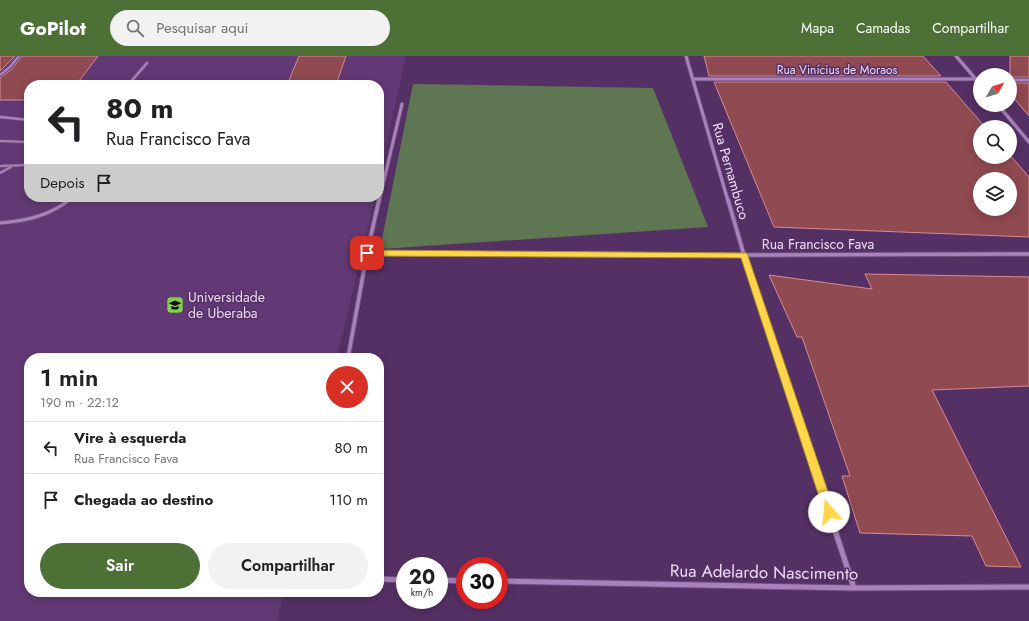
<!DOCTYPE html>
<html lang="pt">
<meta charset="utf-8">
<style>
:root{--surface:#fff;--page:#f2f2f2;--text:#202124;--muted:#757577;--line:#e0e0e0;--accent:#4d7037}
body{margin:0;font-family:Jost,sans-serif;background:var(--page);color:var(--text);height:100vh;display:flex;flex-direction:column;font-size:15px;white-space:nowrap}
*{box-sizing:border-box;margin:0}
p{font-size:13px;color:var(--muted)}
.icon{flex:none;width:22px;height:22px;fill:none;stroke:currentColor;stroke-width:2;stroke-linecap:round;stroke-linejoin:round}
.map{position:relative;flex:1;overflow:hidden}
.panel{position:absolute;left:24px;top:297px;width:360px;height:244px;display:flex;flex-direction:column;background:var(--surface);border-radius:16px;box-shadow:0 2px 10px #0003}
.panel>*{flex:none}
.banner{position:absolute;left:24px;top:24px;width:360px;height:122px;border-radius:16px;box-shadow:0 2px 10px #0003;background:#fff;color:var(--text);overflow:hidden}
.needle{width:26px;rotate:52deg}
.tools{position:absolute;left:973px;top:12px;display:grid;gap:8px}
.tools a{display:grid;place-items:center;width:44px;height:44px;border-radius:50%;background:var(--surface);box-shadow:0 2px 10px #0003;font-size:20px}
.speed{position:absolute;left:396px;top:501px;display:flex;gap:8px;font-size:20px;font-weight:700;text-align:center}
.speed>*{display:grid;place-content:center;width:52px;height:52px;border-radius:50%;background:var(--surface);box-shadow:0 2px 10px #0003;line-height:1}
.speed small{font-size:10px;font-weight:400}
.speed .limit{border:6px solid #d22;background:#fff;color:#111}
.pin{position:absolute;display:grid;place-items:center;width:34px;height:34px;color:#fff;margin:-17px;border-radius:8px;box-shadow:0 2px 6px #0006}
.me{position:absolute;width:44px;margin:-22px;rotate:342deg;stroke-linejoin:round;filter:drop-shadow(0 0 3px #0008)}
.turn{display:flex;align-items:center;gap:14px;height:84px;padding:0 16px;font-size:18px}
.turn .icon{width:52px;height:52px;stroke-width:2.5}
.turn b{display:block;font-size:28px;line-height:34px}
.then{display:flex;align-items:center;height:38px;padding:0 16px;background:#0003;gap:8px;font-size:15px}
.round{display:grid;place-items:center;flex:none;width:42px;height:42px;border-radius:21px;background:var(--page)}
.summary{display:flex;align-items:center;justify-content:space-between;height:68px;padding:0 16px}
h1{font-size:24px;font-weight:600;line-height:30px}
.action{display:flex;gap:8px;margin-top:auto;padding:8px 16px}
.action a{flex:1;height:46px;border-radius:24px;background:var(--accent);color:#fff;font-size:16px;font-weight:600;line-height:46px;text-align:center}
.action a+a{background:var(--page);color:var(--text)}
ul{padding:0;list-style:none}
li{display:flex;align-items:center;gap:12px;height:52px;padding:0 16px;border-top:1px solid var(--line)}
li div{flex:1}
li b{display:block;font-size:15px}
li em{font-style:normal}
header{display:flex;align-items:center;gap:24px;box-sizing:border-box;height:56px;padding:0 20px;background:var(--accent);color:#fff}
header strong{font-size:19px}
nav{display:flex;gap:22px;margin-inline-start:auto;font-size:14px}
.search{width:280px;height:36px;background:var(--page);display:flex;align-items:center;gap:10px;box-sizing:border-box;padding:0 14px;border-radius:22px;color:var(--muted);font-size:15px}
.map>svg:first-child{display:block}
.built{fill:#623974}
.green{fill:#5e7652}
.building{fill:#904a51;stroke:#d98b91;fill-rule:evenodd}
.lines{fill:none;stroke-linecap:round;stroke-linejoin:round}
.service-far1-casing{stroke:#6d4d7a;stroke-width:3.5}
.service-casing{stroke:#6d4d7a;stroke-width:5}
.pedestrian-casing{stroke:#6d4d7a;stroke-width:4}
.minor-far2-casing{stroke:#6d4d7a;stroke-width:4.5}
.minor-far1-casing{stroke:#6d4d7a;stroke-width:5.5}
.minor-casing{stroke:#6d4d7a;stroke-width:7}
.service-far1{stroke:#a981bc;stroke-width:2}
.service{stroke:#a981bc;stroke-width:3}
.pedestrian{stroke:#a981bc;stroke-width:2.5}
.minor-far2{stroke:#a981bc;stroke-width:3}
.minor-far1{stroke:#a981bc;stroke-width:3.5}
.minor{stroke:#a981bc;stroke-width:5}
.route{fill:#ffd54a;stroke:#a68a30}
.labels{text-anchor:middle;stroke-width:3;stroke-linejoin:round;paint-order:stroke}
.far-street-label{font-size:12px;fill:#efdaf9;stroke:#553065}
.street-label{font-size:14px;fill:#efdaf9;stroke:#553065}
.poi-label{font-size:14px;fill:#efdaf9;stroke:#553065;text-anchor:start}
.near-street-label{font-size:17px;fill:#efdaf9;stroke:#553065}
</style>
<header>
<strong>GoPilot</strong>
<div class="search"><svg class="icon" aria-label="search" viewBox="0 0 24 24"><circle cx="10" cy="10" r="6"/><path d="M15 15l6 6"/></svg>Pesquisar aqui</div>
<nav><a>Mapa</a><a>Camadas</a><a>Compartilhar</a></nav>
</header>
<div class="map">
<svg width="1029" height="565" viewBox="0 0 1029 565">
<rect width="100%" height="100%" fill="#553065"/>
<path class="built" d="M0,0h406l-27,122v-93h-350v112h346l-38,161h-308v234h254l-6,29h-277z"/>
<path class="green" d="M413,28l240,4 55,139 -328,22z"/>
<path class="building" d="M0,0h15l-15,15z
M22,0h76l-22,29h-47v15h-29v-22l12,-9z
M299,0h47l-10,29h-49z
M704,0h219l18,20h-232z
M1010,0h19v21h-19z
M714,26h232l39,45h-5v30h30v-2l19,22v60l-255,-10zM980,123h30v30h-30z
M1010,27h19v33l-19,-22z
M865,218l164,3v109l-97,4 89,177 -35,-1 -14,-30 -112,-3 -18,-57h8l-48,-139h-5l-28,-62 103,14z"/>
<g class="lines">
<defs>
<path id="service-far1" d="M0,85l29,1
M0,110l29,-1
M0,117l11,-6
M68,145l5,-4"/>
<path id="service" d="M0,167c25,-2 49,-7 69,-23"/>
<path id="pedestrian" d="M0,19l10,-8 9,-11
M128,29l19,-22
M0,61l29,3"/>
<path id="minor-far2" d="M686,0l42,145
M956,0l24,28
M693,23h287
M1010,24h19
M998,49l31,37
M379,145l23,-97"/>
<path id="minor-far1" d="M728,144l16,55 43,131
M367,197l377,2 285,-1
M348,302l19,-105 12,-53"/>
<path id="minor" d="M787,329l67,203
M379,523l26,1
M439,524l26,1
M499,525l355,7 175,-1"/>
</defs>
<use href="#service-far1" class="service-far1-casing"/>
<use href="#service" class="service-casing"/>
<use href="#pedestrian" class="pedestrian-casing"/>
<use href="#minor-far2" class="minor-far2-casing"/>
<use href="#minor-far1" class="minor-far1-casing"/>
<use href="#minor" class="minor-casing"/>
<use href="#service-far1" class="service-far1"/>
<use href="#service" class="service"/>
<use href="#pedestrian" class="pedestrian"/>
<use href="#minor-far2" class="minor-far2"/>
<use href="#minor-far1" class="minor-far1"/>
<use href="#minor" class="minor"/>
</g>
<path class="route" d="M367,194l380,3 88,259 -2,4 -4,2 -4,-2 -1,-4 -83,-254 -374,-2 -4,-3z"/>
<defs>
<symbol id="university-square" viewBox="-11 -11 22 22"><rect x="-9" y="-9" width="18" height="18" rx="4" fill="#83d04e" stroke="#553065"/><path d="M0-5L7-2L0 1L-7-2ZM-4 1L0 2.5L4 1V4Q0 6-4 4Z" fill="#111"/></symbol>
</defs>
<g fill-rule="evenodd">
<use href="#university-square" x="165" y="239" width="20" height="20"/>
</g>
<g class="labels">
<g class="far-street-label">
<text x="837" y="18">Rua Vinícius de Moraos</text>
</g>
<g class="street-label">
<text transform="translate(731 115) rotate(74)" y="5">Rua Pernambuco</text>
<text x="818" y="193">Rua Francisco Fava</text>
</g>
<g class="poi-label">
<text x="188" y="246">Universidade<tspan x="188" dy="16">de Uberaba</tspan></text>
</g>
<g class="near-street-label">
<text transform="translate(764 516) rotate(1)" y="6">Rua Adelardo Nascimento</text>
</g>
</g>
</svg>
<div class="tools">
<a><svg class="needle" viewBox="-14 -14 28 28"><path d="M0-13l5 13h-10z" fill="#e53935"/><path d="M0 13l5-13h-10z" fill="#757577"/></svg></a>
<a><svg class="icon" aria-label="search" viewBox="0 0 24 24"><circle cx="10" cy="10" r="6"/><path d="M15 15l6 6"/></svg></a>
<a><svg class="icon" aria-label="layers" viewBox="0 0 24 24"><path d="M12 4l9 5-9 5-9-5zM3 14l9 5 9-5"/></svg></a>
</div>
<div class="speed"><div>20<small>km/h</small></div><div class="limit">30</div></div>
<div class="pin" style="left:367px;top:197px;background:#d93025"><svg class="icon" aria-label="arrive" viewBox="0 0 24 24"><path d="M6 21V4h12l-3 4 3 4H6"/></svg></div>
<svg class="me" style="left:829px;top:456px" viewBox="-20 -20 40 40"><circle r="19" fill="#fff"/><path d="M0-13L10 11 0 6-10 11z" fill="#ffd54a"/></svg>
<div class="banner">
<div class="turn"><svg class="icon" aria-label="left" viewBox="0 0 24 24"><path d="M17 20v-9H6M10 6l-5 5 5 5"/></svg><div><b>80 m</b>Rua Francisco Fava</div></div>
<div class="then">Depois<svg class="icon" aria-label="arrive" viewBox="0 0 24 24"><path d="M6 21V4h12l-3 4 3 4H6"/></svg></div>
</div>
<section class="panel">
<div class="summary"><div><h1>1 min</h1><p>190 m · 22:12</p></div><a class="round" style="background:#d93025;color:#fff"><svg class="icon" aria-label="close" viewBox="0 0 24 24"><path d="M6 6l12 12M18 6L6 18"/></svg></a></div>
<ul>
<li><svg class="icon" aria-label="left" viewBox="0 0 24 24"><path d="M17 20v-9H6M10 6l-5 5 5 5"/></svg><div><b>Vire à esquerda</b><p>Rua Francisco Fava</p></div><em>80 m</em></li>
<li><svg class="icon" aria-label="arrive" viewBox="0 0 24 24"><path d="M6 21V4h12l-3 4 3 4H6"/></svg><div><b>Chegada ao destino</b></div><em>110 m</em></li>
</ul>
<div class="action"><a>Sair</a><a>Compartilhar</a></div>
</section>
</div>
